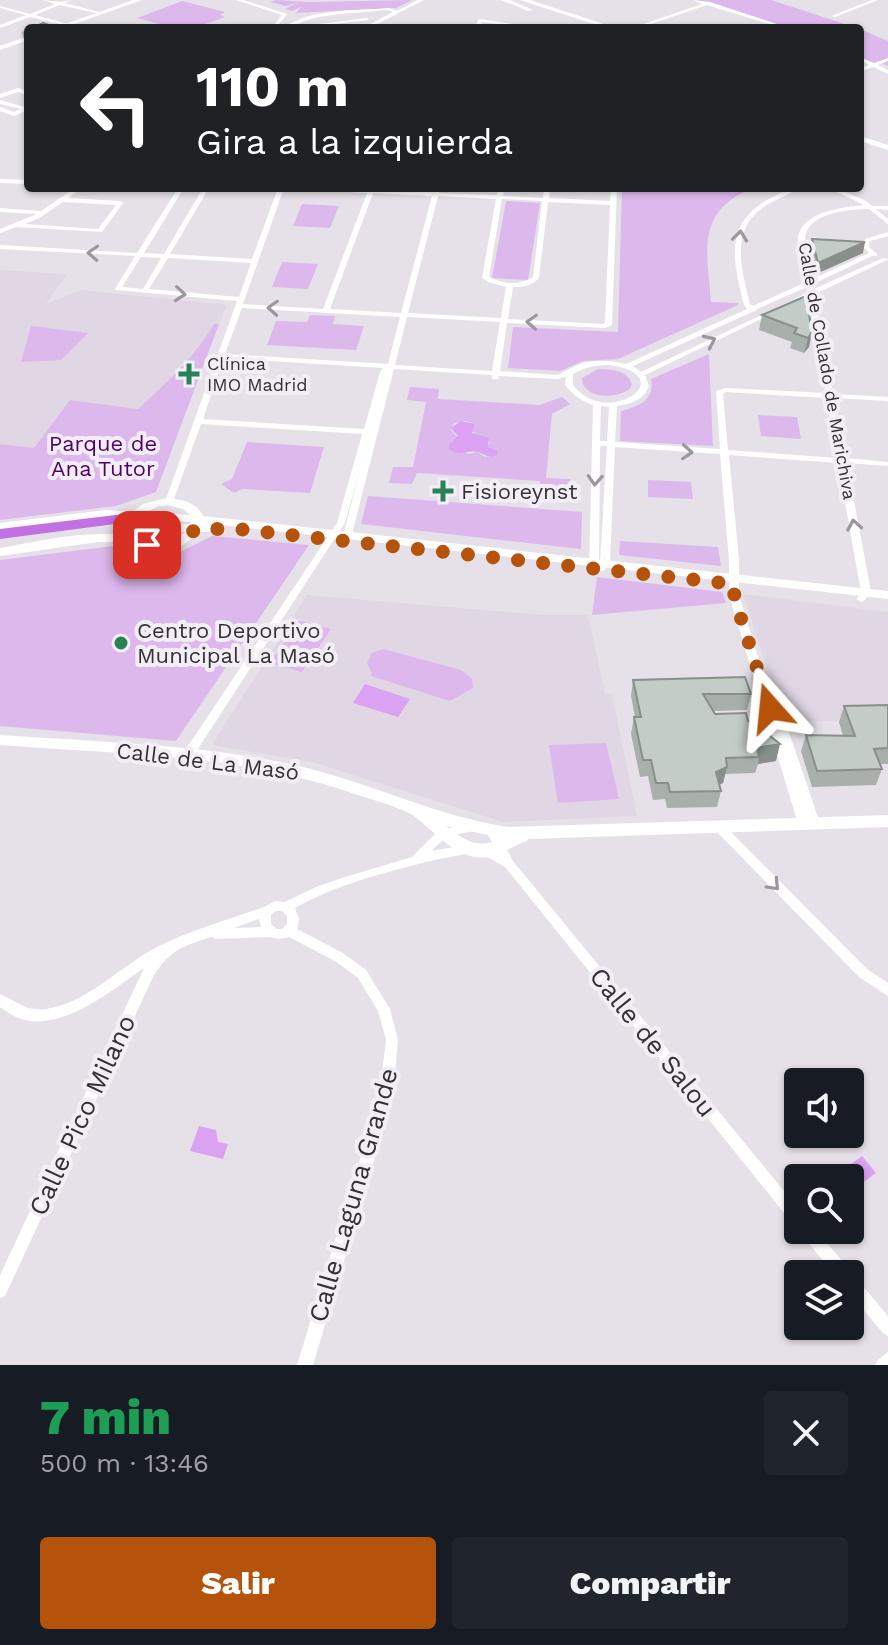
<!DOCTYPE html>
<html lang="es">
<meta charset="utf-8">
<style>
:root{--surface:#171b24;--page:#20242c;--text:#f1f3f6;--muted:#9ea1a6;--accent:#b45309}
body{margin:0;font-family:"Work Sans",sans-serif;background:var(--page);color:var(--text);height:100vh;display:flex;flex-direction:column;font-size:30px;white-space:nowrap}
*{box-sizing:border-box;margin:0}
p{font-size:26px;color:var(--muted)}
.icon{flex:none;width:44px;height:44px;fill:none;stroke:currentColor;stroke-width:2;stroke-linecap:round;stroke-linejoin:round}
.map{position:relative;height:1365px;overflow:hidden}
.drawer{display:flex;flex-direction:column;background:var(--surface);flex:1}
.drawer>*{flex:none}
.top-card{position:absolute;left:24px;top:24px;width:840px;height:168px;border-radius:8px;box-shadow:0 2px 6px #0004;background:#202124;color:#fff;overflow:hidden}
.fabs{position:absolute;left:784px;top:1068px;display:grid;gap:16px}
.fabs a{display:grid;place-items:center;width:80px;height:80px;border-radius:8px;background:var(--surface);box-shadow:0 2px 6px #0004;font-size:40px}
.pin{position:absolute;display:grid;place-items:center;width:68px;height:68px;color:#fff;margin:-34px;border-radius:16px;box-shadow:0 4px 12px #0006}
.me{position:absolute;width:88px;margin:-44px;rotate:342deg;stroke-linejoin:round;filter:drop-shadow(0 0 6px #0008)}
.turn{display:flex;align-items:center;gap:28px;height:168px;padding:0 40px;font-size:36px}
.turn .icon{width:104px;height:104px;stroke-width:2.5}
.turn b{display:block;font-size:56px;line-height:68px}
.round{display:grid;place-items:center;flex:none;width:84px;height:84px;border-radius:8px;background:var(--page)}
.overview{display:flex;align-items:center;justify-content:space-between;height:136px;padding:0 40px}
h1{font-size:48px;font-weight:800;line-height:60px;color:#1e9e55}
.primary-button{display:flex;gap:16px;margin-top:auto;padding:16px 40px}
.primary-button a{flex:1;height:92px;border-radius:8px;background:var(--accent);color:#fff;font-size:32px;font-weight:800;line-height:92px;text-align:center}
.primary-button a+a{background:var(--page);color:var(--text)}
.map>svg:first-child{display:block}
.built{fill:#e0d6e4}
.green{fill:#ddb8ed;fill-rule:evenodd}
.water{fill:#dba1f3}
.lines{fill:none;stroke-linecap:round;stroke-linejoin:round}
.street{fill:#fff;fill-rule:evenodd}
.secondary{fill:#fff;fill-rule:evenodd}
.highway{fill:#c271e2;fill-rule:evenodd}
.wall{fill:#a9afab}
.shaded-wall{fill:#898f8b}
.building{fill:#c4ccc7;stroke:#898f8b;stroke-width:2}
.oneway{stroke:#9a989a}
.route{stroke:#b45309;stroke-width:14;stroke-dasharray:0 25.2}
.poi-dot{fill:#278258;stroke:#f3eef6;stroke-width:3}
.labels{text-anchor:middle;stroke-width:8;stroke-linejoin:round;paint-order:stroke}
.far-poi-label{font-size:18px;fill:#343235;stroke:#f3eef6;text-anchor:start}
.far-street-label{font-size:18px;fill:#343235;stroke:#f3eef6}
.park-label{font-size:22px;fill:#510169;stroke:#f3eef6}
.poi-label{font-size:22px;fill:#343235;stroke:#f3eef6;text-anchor:start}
.street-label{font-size:22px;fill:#343235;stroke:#f3eef6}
.near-street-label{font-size:26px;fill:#343235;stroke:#f3eef6}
</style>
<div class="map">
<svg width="888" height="1365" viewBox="0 0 888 1365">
<rect width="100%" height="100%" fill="#e6e1e8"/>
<path class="built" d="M0,270l67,4 -21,30 36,-14 145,15 -8,19h-5l-17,29 -17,12 -11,15 -31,29 -68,-9 -36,48 -34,-4z
M743,594l145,18v107l-92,3 -5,-14h-11z
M307,595l235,20h46l17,78 7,1 25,122 -134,6 -191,-60 -100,-17z"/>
<path class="green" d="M276,0l33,2 103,-2 -16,8 -100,5 5,-6 -9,4 -7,-2 13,-7 -12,4 -16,-4z
M695,0h76l86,28h-70z
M182,1l43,11 -5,3 5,2c-40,15 -48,12 -88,1z
M860,29l28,12v25l-8,-4 -7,3 -13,-7z
M622,188h131c-58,23 -46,64 -42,114l27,1v2l-120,54 -35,2 -23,10 -52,-3 5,-41 105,5z
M506,201l34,2 -12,77 -36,-2z
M302,204l37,2 -9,22 -37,-2z
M282,262l36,2 -10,25 -36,-2z
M310,315l25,1 -2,8 31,2 -8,24 -89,-5 9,-24 31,1z
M214,324h5l-63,168 -40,14 -116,14v-76l34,4 36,-48 68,9c29,-27 57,-52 76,-85z
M31,326l57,7 -27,27 -40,2z
M709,354l4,92 -93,-5 1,-30c18,-5 34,-11 30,-32z
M598,369c14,0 29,1 34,15l-2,5c-14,10 -47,11 -48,-11z
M410,387l29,2 -1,10 102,6 22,-8 8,7 -18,10 -6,64 24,1 -2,18 -29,-2 1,-14 -123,-8 -5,11 -23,-1 4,-16h20l13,-65 -19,-2zM465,421l10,3 -4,7 19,11 -3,6 10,3v4l-12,2 -8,-5 -8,2 -20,-10 9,-7 -7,-7 3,-7z
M758,415l39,2 4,22 -40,-3z
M247,442l77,5 -14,46 -67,-4 -9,4 -13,-9 11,-5z
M648,480l43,2 2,17 -45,-2z
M368,496l214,16 -1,37 -220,-25z
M212,536l97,9 -133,196 -176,-15v-166l113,-14 30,9 15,1 20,-3z
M620,541l98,6 3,19 -102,-11z
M597,577l125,15 4,11 -134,12z
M300,621l31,8 -29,43 -32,-9z
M383,649l78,21 11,9 1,9 -23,13 -79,-25 1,-3 -5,-10 5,-10z
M606,743l13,56 -61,4 -9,-58z"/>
<path class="water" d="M461,421l14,3 -3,9 17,5 -1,9 9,4v4c-10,4 -10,-1 -20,-3 -11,-2 -16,5 -28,-3v-5l9,-8 -7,-8z
M365,684l45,15 -12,18 -45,-14z
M199,1126l17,4 2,12 10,2 -5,15 -33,-8z
M862,1156l14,17 -26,19v-14h-18z"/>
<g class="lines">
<path class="street" d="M43,0l17,2 11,-2 -6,3 38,10 -2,1 -41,-9 -25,10 33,9v2l-38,-9 -30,11v-3l26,-10 -26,-7v-2l30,8 25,-10z
M236,0h7l44,14 -11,14h-4l10,-13z
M418,0h6l-55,28h-6l30,-16 -5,-2c-23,2 -46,3 -69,7 -13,2 -25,10 -36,11 29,-20 71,-17 106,-20l8,3z
M693,0l17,2 79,26h-7l-75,-23 -68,23h-7l70,-24z
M872,0h6l-43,17 -4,-1z
M367,18l2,2 -69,8 -6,-1z
M480,19l53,8 2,1h-11l-42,-6 -3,6h-4l3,-8z
M860,57l14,6 14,-5v3l-10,4 10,5v4l-15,-7 -13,5v-4l9,-3 -9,-5z
M18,88l10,3v4l-10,-3 -18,6v-4z
M0,100l28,8v2l-14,6 -14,-5v-4l14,5 7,-3 -21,-5z
M0,179l28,1v4l-28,-1z
M75,188h7l-14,10 52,3 3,2 -21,29 -86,-5 -16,6v-4l37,-15 -37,-2v-4l41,3zM63,202l53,3 -18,24 -73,-5 14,-6z
M178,188h6l-40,65 20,1 39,-66h6l-39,66 82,5 26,-71h6l-41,116 80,5 44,-116 -56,-3 -3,-2h65l1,1 59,3 1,-4h6l-1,5 58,2 1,-7h6l-1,8 40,2 1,-10h6l-1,10 61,3 1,-13h6l-5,137 -7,3 -98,-5 -7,48 57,4 25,-12 10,-2h18l16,3 121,-55 -3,-4c-10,-40 -21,-78 21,-104 11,-6 23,-13 36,-13 -13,7 -28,12 -40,21 -31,23 -19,63 -11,95l3,2 53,-24c-2,-10 -9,-36 -8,-45 5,-26 46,-30 66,-32l-35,-17h8l29,13 6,5h16v4l-12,-1 12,10v5l-19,-15c-20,0 -64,4 -64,31 0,13 5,27 7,39l57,-26 -6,-6 2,-8 23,-7v4l-18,5 -1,6 8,7v2h-5l-59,28 1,5 69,-31 5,1 -1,1 -72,34 18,100 55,3v4l-54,-3 12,60 42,4v4l-41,-3 24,129 -7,9 -3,1 -5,-3 5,-7 -23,-129 -109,-8 10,105v35l36,117h7l1,3 37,108 -2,3 -4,1 -5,-2 -1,2 -4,1 -4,-1 -2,-3 -69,-229v-35l-9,-106 -105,-7 -5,115 -6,9 -13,-1 -2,-2 4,-163c-12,-4 -20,-10 -28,-20l1,-8 -9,2 -58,-3 -1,3h-6v-4l-98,-6 -42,165 -1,2 -12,4 -4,-2 -143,220h-8l-1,-3 1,-3 153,-229 25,-89 -161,-10 -28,78 -4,3 -3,-1 -1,-2 72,-201 -121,-11 -1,-1 20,-33 -135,-7v-4l137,8zM373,193l59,3 -31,117 -71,-4zM438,196l58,3 -14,79 6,4 18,5 -5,31 -93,-5zM502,199l40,2 -9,76c-14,9 -30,7 -44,0zM548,202l62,3 -5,117 -2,2 -95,-5 5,-32c10,0 19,-1 26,-9zM141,257l20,1 -18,31 -21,-2zM168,258l83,5 -12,34 -90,-8zM807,287l1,5 -25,13 5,1 20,-9 18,96 -101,-5 -9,3 4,58 -105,-7 2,-36c14,-2 27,-6 32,-20l-4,-11 131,-63 -6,-1 -129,61 -8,-6 119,-54 4,-1 1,-2zM242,308l158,9 -12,47 -163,-10zM407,317l93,5 -8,49 -97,-6zM224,358l159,10 -3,4 -16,57 -161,-10 18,-54 36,2 4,-2 -4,-2 -34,-2zM610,365c73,11 -2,65 -37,20v-11c13,-7 22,-9 37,-9zM726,392l101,6 10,60 -109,-8 -5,-56zM601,406l8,1 -2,34h-7zM600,446h7l-7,116 -1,3zM361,466l-17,66 -6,2 7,-11z
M469,824l4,1 2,3 -2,3 -27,6 -15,14 39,-7 4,2 2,3 -2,3c-14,4 -29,5 -43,9 -46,11 -95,24 -136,47l4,11 -2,10 46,24 23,17 24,39 8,31 -5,57 -80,268h-16l82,-268 7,-57 -8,-29 -20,-33 -23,-17 -46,-24 -10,2 -9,-2 -54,2 -5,-2c-29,10 -41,12 -58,40l-148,319 -5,2v-23l144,-307c-32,22 -86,68 -128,49 -5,-2 -11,-7 -16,-10v-13c17,7 26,18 46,15 39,-6 69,-37 102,-57 33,-19 80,-32 116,-45l11,-6 10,1 31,-15 26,-9 70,-21 27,-27zM276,911h6l5,5v8l-5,5h-5l-6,-5v-9zM259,919l2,8 -27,1z
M720,824l4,1 143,144 21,14v13l-29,-19 -143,-146 -2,-3 2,-3z
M492,827l4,1 17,33 285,347v18l-5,-2 -288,-357 -23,-13 -2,-3 2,-3 4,-2 11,6 -11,-21 2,-3z
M800,1230h16l33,39 2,6 4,2 33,39v20l-5,-3 -33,-39v-20h-16l-32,-39z
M888,1352v13h-13l3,-5z"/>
<path class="secondary" d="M133,0h9l-79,28h-9z
M501,0h9l23,10 -5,1z
M520,0h10l86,28h-10z
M28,36v4l-28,10v-4z
M860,136l28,9v5l-28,-9z
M167,498c14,1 30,4 36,18l685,75v8l-685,-76 9,2 2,3 -6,4h-9l-16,13 -18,4 -45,-7h-22l-98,14v-8c40,-7 86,-19 127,-12l-5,-7 5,-10 -21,-1 -106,13v-8l106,-13 26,2 11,-8zM167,505l16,4 7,6 -44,-3 13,-6zM139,519l52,3 -1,2 -54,1zM185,532c-13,10 -26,11 -42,7l-6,-6z
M0,735c101,7 204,9 303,32 70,17 134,49 205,60l380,-12v12l-360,12 -1,2c-12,4 -22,11 -34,15 -33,9 -56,-23 -79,-40 -10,-8 -54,-20 -68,-25 -111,-37 -231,-37 -346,-46zM446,826l56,12c-23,12 -37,3 -56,-12z"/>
<path class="highway" d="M132,513l8,5 -2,3 -138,18v-10z"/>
</g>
<path class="wall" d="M28,30v15l-3,-1 -3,-12z
M812,239l51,14 -47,21 -6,-24z
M762,315l50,17 -3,15 -5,6 -14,-5 2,-6 -33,-12z
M633,680l118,14 -4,16 -34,1 2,3 33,7 22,15 6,25 -18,3 -3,9 -30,1 -2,9 -4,2 2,6 -4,16 -50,1 -2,-9 -12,1 -5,-24 -8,1 -9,-43 3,-17h1l-4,-21z
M888,705v59h-8l2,5 -6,16 -64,2 -11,-36 5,-16 37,1 -4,-14 5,-16z"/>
<path class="shaded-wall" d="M865,242l-2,11 -47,21 2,-11z
M812,332l-3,15 -5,6 4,-15z
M780,744l-4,17 -18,3 1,-7 -2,-9z
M727,767l-4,16 -11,5 4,-16z"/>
<path class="building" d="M43,23l14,5h-25z
M812,239l53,3 -47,21z
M806,296l6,36 -4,6 -14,-5 3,-5 -35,-13z
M745,677l6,17h-48l12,20 31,-1 2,8 26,2 -4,13 10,8 -23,4 2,9 -33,1 1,9 -11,5 5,19 -51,1 -2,-9h-12l-5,-23h-8l-9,-43h7l-8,-37z
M888,705v43l-14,1 8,20 -65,2 -11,-36 49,1 -11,-30z"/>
<defs><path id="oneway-chevron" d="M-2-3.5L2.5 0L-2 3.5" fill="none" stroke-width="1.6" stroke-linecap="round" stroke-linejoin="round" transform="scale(2)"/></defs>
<g class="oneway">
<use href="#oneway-chevron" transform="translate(740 236) rotate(-83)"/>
<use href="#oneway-chevron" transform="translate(93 253) rotate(-177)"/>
<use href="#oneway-chevron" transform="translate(180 294) rotate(5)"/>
<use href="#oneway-chevron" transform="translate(273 308) rotate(-177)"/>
<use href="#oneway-chevron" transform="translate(532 322) rotate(-177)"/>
<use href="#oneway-chevron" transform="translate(710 341) rotate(-25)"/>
<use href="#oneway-chevron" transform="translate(687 452) rotate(4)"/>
<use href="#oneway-chevron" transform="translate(595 480) rotate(93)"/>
<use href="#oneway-chevron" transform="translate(854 525) rotate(-100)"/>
<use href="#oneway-chevron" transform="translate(774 885) rotate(46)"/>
</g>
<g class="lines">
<path class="route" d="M147,545c19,2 36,0 48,-16h42l496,55 2,16 35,108"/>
</g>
<g class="poi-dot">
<path d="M185 362h8v8h8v8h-8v8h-8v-8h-8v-8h8z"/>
<path d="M439 479h8v8h8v8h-8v8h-8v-8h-8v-8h8z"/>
<circle cx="121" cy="643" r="8"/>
</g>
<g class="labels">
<g class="far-poi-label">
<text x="207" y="370">Clínica<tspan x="207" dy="21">IMO Madrid</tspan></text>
</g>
<g class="far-street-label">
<text transform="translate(827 371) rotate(80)" y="6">Calle de Collado de Marichiva</text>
</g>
<g class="park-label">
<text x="103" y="451">Parque de<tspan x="103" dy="25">Ana Tutor</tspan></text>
</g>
<g class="poi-label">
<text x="461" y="499">Fisioreynst</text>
<text x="137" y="638">Centro Deportivo<tspan x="137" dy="25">Municipal La Masó</tspan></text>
</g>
<g class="street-label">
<text transform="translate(208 761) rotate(7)" y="8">Calle de La Masó</text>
</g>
<g class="near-street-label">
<text transform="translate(653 1042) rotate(51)" y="9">Calle de Salou</text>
<text transform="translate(82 1115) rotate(-65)" y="9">Calle Pico Milano</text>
<text transform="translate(353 1195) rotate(-74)" y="9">Calle Laguna Grande</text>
</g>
</g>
</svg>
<div class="fabs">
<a><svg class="icon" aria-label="sound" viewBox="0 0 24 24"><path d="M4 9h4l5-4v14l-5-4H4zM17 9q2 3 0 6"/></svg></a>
<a><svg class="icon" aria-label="search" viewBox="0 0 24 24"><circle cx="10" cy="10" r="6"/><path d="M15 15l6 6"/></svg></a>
<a><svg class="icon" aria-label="layers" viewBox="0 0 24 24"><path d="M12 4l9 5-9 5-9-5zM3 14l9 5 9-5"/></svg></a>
</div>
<div class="pin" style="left:147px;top:545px;background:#d93025"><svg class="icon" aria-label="arrive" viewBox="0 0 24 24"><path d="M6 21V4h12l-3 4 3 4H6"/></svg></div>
<svg class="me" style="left:770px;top:708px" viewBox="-20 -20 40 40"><path d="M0-17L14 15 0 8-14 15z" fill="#b45309" stroke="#fff" stroke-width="4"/></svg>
<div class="top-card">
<div class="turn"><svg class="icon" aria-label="left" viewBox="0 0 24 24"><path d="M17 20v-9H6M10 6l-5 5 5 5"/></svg><div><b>110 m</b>Gira a la izquierda</div></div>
</div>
</div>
<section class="drawer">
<div class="overview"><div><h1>7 min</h1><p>500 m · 13:46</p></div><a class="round"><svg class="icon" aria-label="close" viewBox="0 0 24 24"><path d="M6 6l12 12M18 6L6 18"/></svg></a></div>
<div class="primary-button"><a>Salir</a><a>Compartir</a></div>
</section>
